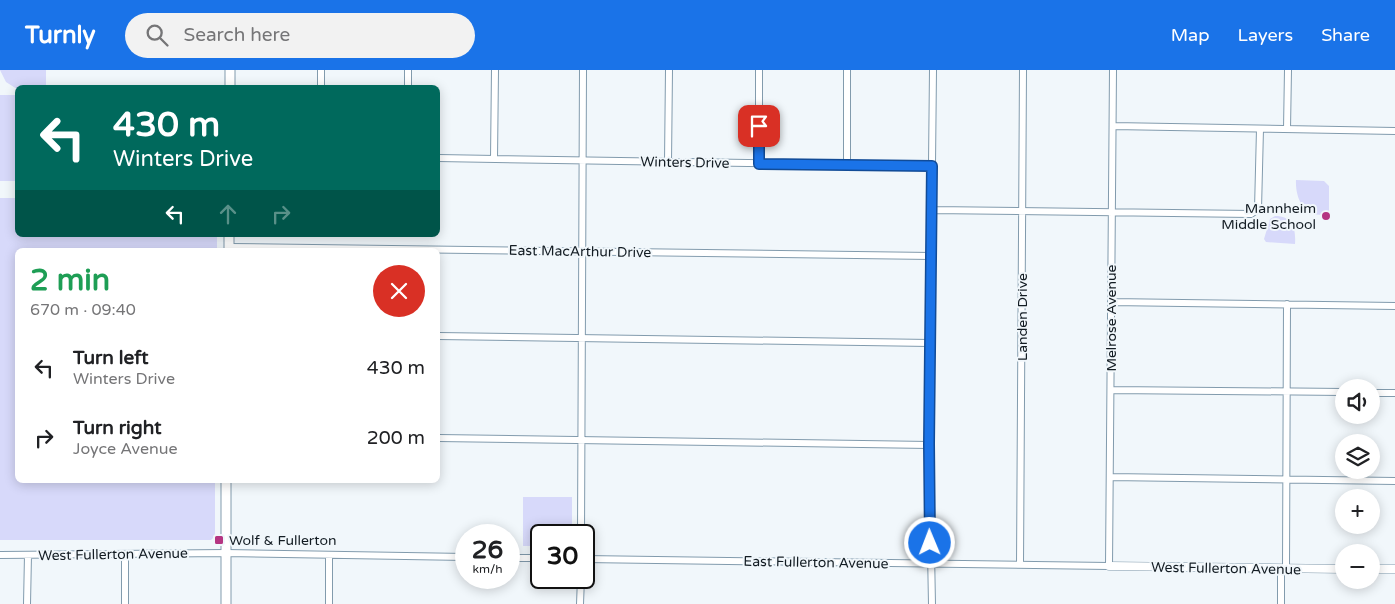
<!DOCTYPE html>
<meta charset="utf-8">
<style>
:root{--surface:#fff;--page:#f2f2f2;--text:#202124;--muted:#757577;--accent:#1a73e8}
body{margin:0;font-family:"Varela Round",sans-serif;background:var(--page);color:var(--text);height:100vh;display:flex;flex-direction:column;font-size:19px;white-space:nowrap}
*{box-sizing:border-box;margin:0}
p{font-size:16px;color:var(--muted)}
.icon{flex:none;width:28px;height:28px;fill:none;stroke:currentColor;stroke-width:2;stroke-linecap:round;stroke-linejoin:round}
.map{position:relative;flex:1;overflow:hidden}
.side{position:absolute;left:15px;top:178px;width:425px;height:235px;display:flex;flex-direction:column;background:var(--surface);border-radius:8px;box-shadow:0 2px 12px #0003}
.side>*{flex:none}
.top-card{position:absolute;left:15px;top:15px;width:425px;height:152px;border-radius:8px;box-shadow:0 2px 12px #0003;background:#00695c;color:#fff;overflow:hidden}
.fabs{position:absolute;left:1335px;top:309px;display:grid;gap:10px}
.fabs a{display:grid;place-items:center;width:45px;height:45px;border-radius:50%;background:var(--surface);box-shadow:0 2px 12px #0003;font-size:25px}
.speed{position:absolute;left:455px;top:454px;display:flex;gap:10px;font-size:25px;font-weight:700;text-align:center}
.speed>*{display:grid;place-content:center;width:65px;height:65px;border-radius:50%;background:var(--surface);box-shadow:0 2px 12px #0003;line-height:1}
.speed small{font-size:12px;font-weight:400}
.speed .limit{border:2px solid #111;border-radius:8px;background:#fff;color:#111}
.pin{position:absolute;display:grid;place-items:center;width:42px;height:42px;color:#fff;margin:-21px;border-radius:10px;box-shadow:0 2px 8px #0006}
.me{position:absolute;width:55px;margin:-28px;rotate:359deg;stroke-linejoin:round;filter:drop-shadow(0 0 4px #0008)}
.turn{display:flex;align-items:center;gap:18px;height:105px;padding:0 15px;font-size:22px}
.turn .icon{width:65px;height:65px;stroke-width:2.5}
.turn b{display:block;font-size:35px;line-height:42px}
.lanes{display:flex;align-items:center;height:48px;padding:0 15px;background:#0003;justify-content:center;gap:25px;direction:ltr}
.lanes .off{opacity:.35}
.round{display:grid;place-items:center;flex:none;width:52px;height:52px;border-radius:26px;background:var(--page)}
.headline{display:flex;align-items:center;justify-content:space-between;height:85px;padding:0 15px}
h1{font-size:30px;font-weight:700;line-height:38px;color:#1e9e55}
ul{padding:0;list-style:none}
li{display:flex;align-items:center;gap:15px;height:70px;padding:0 15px}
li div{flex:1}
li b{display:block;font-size:19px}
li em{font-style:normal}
header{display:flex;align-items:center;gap:30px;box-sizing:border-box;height:70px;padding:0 25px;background:var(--accent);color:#fff}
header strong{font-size:24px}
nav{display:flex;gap:28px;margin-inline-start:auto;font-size:18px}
.search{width:350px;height:45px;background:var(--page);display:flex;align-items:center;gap:12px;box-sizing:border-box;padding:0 18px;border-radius:28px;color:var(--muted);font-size:19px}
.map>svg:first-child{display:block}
.green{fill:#d7d9fa}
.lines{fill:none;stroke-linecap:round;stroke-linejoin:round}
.minor-casing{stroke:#829bad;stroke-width:8}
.tertiary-casing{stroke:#829bad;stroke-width:9}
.secondary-casing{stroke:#829bad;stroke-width:11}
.minor{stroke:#fff;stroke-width:6}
.tertiary{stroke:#fff;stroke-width:8}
.secondary{stroke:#fff;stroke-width:9}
.route-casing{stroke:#114b97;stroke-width:12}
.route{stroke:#1a73e8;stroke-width:9}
.poi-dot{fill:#b53582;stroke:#f1f7fb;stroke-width:2}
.labels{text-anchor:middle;stroke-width:4;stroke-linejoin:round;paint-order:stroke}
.street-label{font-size:14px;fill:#131c23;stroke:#f1f7fb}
.poi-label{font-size:14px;fill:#131c23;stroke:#f1f7fb;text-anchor:end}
</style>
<header>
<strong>Turnly</strong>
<div class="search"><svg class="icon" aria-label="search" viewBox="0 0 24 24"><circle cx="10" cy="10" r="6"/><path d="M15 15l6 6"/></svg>Search here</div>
<nav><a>Map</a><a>Layers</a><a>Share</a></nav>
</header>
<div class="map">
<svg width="1395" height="534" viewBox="0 0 1395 534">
<rect width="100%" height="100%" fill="#f1f7fb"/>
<path class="green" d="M0,0h46v17l-28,1 -1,1 -11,-7z
M0,25h17v86h-17z
M1296,110l28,1 5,5v27c-23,8 -34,-13 -33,-33z
M0,128h17l1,37h199v15h-199v230h197v56l-4,4h-211z
M1275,146c18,0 21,13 20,28l-29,-2 -2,-3 6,-20z
M523,427h49v38h-31v11h-18z"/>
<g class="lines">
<defs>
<path id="minor" d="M759,0v94
M847,0v95
M321,18v-18
M408,18v-18
M1113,56l282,5
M1287,59l1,-59
M438,88l494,8
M494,89l1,-89
M668,92l1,-92
M932,140l319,4 7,-5 2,-80
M229,177l702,9
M1111,232l284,4
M438,266l492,7
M1111,320l233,2
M1371,323h24
M438,368l491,7
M1110,407l285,4
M581,465l2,-465
M0,485l226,-2 240,4
M125,485v49
M509,488h32
M584,489l525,7 4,-496
M1020,495l3,-495
M1286,499l1,-265
M27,534l1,-49
M329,534v-48
M580,534l1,-26
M932,534l-3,-159 4,-375
M1281,534v-35"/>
<path id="tertiary" d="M1109,496l235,3
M1371,499h24"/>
<path id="secondary" d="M230,18v-18
M229,180v-15
M226,534v-124"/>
</defs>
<use href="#minor" class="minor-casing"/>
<use href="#tertiary" class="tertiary-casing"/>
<use href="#secondary" class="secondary-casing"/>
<use href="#minor" class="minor"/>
<use href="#tertiary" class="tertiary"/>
<use href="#secondary" class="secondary"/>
</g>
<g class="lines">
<defs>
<path id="route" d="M759,56v38l173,2 -3,278 1,99"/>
</defs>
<use href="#route" class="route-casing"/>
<use href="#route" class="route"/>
</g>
<g class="poi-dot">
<circle cx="1326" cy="146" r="5"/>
<rect x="214" y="465" width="10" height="10" rx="2.5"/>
</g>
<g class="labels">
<g class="street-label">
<text transform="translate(685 92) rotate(1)" y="5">Winters Drive</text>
<text transform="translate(580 181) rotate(1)" y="5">East MacArthur Drive</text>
<text transform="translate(1022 247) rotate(-90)" y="5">Landen Drive</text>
<text transform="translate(1111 248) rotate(-90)" y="5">Melrose Avenue</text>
<text transform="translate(113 484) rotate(-1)" y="5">West Fullerton Avenue</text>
<text transform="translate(816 492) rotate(1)" y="5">East Fullerton Avenue</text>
<text transform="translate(1226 498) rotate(1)" y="5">West Fullerton Avenue</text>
</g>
<g class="poi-label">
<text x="1316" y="143">Mannheim<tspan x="1316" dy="16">Middle School</tspan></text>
<text x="229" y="475" text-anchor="start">Wolf &amp; Fullerton</text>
</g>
</g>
</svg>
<div class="fabs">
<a><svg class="icon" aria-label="sound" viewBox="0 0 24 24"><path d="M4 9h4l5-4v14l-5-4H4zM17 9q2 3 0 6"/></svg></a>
<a><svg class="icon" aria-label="layers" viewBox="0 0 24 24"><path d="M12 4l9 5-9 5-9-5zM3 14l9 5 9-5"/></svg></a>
<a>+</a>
<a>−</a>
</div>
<div class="speed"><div>26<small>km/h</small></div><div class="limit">30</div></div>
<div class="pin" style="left:759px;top:56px;background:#d93025"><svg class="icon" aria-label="arrive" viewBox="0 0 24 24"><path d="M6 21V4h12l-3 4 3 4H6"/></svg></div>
<svg class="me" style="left:930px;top:473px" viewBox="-20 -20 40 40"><circle r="17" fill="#1a73e8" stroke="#fff" stroke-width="3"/><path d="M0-11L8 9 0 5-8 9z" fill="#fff"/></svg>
<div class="top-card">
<div class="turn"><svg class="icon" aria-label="left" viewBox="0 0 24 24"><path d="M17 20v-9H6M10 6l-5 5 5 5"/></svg><div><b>430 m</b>Winters Drive</div></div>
<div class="lanes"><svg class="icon" aria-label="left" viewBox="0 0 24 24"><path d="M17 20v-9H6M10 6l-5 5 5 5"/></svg><svg class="icon off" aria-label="ahead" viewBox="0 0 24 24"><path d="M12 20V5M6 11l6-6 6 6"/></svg><svg class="icon off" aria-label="right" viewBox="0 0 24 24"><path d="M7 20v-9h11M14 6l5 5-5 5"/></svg></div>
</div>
<section class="side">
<div class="headline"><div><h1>2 min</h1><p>670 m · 09:40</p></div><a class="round" style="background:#d93025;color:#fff"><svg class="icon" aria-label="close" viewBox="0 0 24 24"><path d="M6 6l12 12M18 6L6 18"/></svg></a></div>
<ul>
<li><svg class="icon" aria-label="left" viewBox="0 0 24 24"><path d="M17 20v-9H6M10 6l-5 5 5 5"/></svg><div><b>Turn left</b><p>Winters Drive</p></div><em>430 m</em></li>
<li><svg class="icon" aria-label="right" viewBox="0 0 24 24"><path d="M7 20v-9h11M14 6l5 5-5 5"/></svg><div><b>Turn right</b><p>Joyce Avenue</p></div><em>200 m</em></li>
</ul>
</section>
</div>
